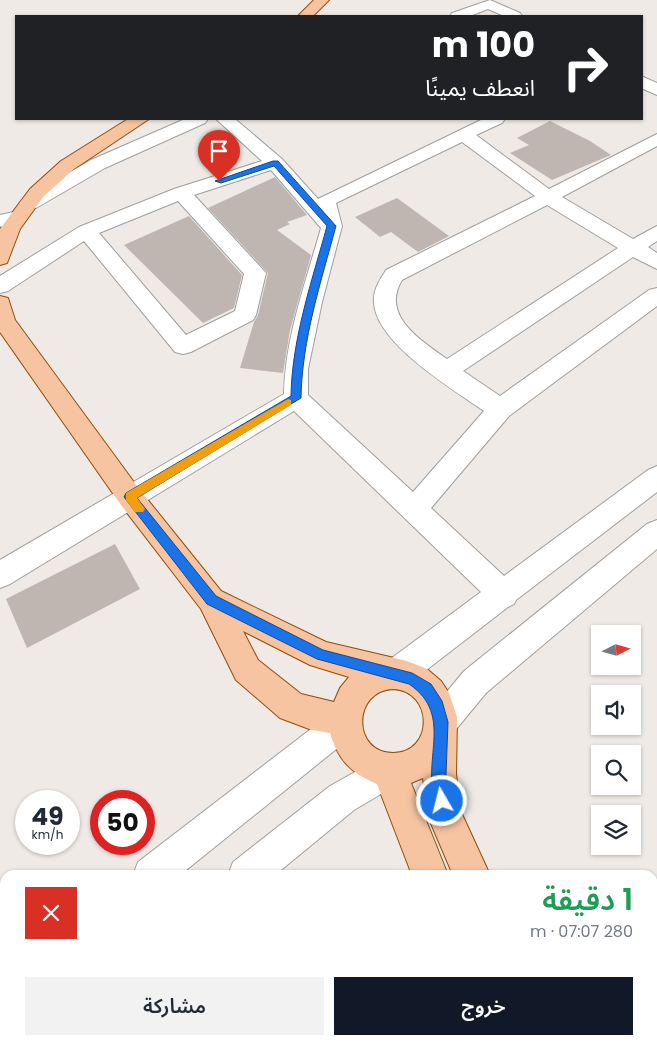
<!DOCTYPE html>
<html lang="ar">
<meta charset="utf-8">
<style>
:root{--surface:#fff;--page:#f2f2f3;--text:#1f2937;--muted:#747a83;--accent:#111827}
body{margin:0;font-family:Poppins,"Noto Sans Arabic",sans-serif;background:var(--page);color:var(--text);direction:rtl;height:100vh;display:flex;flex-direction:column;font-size:19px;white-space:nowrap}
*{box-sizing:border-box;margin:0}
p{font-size:16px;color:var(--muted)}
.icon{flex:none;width:28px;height:28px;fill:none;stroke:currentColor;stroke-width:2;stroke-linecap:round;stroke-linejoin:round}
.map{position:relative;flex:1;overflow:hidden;direction:ltr}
.drawer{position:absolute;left:0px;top:870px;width:658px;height:175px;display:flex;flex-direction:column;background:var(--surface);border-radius:15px 15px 0 0;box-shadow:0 1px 4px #0004;direction:rtl}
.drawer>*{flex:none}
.hud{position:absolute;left:15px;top:15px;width:628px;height:105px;border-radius:0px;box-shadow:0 1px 4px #0004;direction:rtl;background:#202124;color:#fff;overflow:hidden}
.needle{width:32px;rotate:84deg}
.fabs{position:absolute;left:591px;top:625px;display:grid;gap:10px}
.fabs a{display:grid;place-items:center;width:50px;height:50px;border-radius:0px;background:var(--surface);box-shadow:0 1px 4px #0004;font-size:25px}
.speed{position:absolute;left:15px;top:790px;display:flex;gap:10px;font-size:25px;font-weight:700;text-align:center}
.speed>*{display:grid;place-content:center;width:65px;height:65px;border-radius:50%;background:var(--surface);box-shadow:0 1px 4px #0004;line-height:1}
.speed small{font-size:12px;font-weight:400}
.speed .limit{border:8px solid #d22;background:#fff;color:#111}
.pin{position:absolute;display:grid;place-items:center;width:42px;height:42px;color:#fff;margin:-51px -21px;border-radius:50% 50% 50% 0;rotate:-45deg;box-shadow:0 0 5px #0007}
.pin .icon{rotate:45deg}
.me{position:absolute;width:55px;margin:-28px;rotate:352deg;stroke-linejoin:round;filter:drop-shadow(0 0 4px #0008)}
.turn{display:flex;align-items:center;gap:18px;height:105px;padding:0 25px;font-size:22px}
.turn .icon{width:65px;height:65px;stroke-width:2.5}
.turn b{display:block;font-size:35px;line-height:42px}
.round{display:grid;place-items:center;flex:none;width:52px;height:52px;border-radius:0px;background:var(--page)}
.summary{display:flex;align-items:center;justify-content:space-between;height:85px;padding:0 25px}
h1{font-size:30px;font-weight:600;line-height:38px;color:#1e9e55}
.primary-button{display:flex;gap:10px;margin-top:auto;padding:10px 25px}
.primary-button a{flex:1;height:58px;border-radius:0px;background:var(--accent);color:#fff;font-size:20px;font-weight:600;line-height:58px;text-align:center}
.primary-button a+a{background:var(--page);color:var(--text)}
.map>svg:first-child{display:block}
.building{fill:#bfb5b1}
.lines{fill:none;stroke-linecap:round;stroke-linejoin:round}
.minor-casing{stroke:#9f9f9f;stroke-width:2}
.major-casing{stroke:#904d08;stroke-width:2}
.minor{fill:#fff;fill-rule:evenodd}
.major{fill:#f7c4a1;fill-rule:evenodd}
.route{fill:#1a73e8;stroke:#114b97}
.slow{fill:#f59e0b}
</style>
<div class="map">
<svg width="657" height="1045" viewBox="0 0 657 1045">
<rect width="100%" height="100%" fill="#efeae5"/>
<path class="building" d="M550,121l40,20 21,14 -59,25 -42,-27 19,-8 -12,-7z
M275,177l32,38 -20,7 3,2 -13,6 34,25 -21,75 -7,43 -43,-5 14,-46 4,-7 10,-42 -60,-65z
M397,198l52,38 -31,16 -27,-20 -11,5 -25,-20z
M189,216l53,59 -8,33 -31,15 -79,-78z
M115,544l25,45 -113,59 -21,-49z"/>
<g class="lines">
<defs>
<path id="minor" d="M490,0l30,13 2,3h-18l-16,-7 -18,7h-20l2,-3z
M641,76l16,7v12l-16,-7z
M185,119h23l-3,4 -100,45 -69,40h-14l-3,-4 3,-4 69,-40z
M216,119h19l47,40 36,40 165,-80h22l-3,4 -26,12 73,54 108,-55v12l-95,51 71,42 24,-13v15l-9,6 9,6v16l-24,-12 -170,114 37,25 149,-106 8,-2v18l-148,110 -78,92 73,68 144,-106 9,-4v26l-141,108 -2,4 -6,3 -101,78 -11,4 -11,-4 -5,-11 5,-11 96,-71 -187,-181 -284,173 -10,4v-28l284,-166c1,-56 22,-113 37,-166l-50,-58 -77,25 72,78 -10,42 -3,5 -62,32 -8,2 -8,-2 -91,-111 -76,50 -8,2v-17l79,-49 95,-38 88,-28zM462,142l73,54 -149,74c-6,10 -13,19 -12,32 1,41 79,87 110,109l-71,81 -105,-97v-26l14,-67 20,-76 -6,-23zM178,201l66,73 -9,37 -49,24 -87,-102zM547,205l71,43 -171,111c-25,-18 -67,-43 -45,-79z
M18,211l7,2 3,4 -3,4 -25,6v-12z
M657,520v29l-171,144 -33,40 -11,5 -11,-5 -5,-11 5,-11 33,-40 183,-147z
M344,707l11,5 5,11 -5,11 -175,141h-47l5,-13 195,-150z
M389,753l12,5 5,12 -5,12 -47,28 -79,65h-47l5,-13 97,-76z
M5,968v42l-5,2v-41z
M18,1040h44l-2,5h-44z
M303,1040h43l-2,5h-43z"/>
<path id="major" d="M314,0h15l-16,16h-15z
M128,119h21l-75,50 -31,28 -23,32 -13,34 -7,2v-36l30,-40 31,-28z
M0,296l8,2 7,22 124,169 82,102 105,51 81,19 20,8 14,12 8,12 8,24 -1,57 5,38 29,63h-37l-26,-61 -4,-36 -12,5 37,92h-36l-35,-91c-25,-10 -39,-24 -47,-51l-18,-3 -32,-12 -44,-38 -35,-71 -80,-104 -121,-173zM243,631l67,34 39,12 -9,11 -6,14 -33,-8 -43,-34zM393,689c41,2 41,64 0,64 -41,0 -41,-62 0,-64z
M480,1040h40l2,5h-40z
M526,1040h40l2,5h-40z"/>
</defs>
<use href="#minor" class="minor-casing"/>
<use href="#major" class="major-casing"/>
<use href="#minor" class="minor"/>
<use href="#major" class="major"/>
</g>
<path class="route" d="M273,161h5l58,65c-15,56 -34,113 -35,172l-164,100 79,98 107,54 89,23 19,11 11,17 6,21 -2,52 3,27 -2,5 -5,2 -5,-2c-18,-44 19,-90 -28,-122l-92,-25 -110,-55 -83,-107 2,-4 165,-97c1,-58 21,-115 36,-170l-53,-60 -53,17 -6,-2z"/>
<path class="slow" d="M288,399l3,1v5l-154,93 8,11 -2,3h-8l-9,-12v-7z"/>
</svg>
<div class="fabs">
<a><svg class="needle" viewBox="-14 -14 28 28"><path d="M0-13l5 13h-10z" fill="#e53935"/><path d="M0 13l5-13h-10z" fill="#747a83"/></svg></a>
<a><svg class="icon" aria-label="sound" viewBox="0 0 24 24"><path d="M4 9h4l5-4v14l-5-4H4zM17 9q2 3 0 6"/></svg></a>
<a><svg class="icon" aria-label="search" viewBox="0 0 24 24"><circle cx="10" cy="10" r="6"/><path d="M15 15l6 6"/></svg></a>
<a><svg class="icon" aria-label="layers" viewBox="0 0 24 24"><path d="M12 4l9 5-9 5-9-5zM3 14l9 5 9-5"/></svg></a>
</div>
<div class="speed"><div>49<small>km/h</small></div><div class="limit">50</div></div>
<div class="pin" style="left:219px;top:181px;background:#d93025"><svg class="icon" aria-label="arrive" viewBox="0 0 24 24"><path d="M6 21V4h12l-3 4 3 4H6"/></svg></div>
<svg class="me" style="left:442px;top:801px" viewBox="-20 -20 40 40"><circle r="17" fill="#1a73e8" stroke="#fff" stroke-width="3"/><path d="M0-11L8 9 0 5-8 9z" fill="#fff"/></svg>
<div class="hud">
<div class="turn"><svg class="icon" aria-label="right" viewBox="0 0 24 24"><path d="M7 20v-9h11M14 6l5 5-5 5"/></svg><div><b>100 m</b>انعطف يمينًا</div></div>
</div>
<section class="drawer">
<div class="summary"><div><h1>1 دقيقة</h1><p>280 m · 07:07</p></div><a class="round" style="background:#d93025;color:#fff"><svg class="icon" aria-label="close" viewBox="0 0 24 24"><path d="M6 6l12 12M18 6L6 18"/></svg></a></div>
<div class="primary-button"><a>خروج</a><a>مشاركة</a></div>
</section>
</div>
